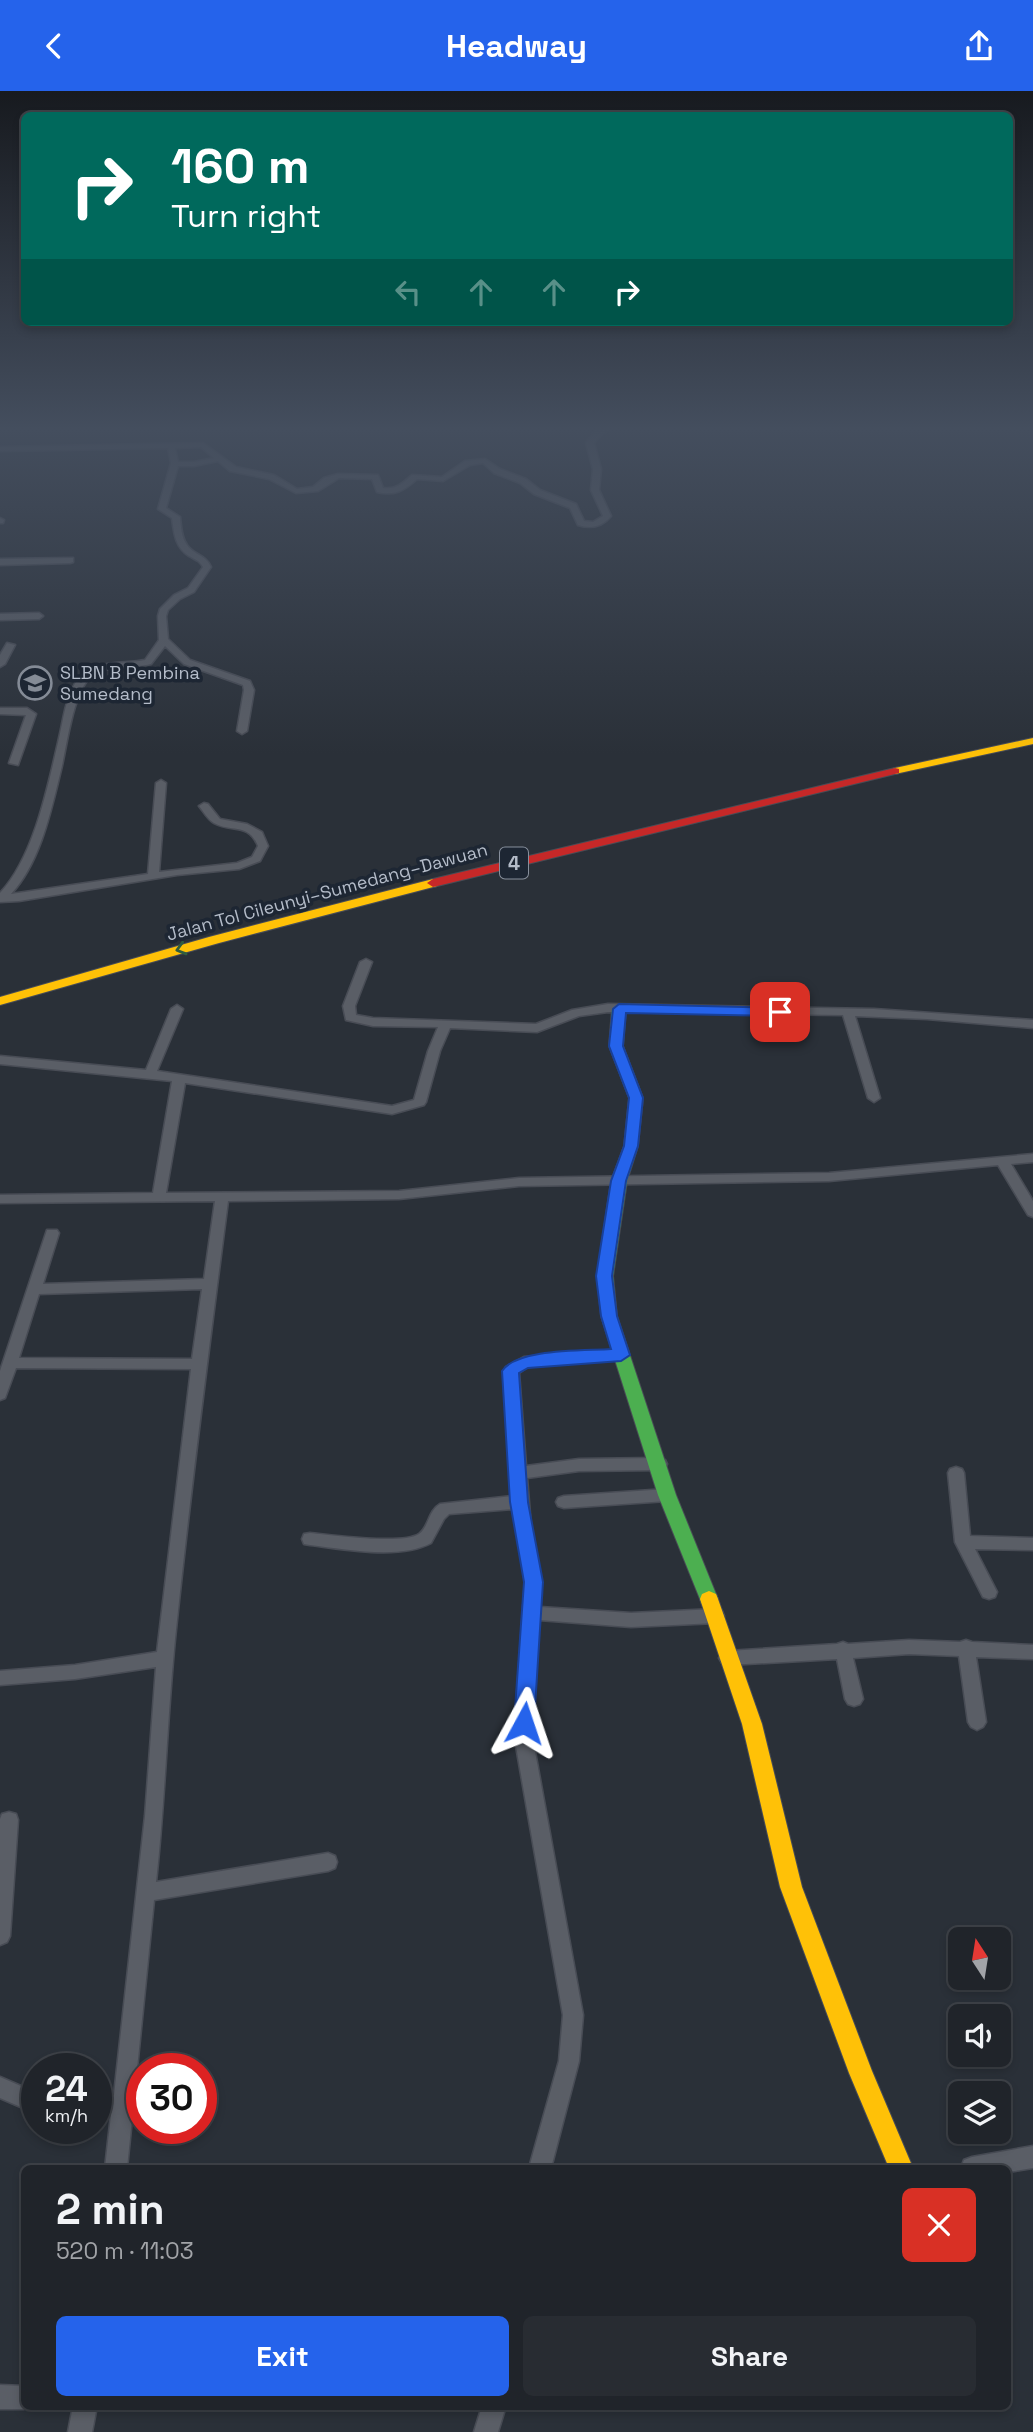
<!DOCTYPE html>
<meta charset="utf-8">
<style>
:root{--surface:#20242a;--page:#282c32;--text:#f1f3f6;--muted:#a2a4a8;--line:#3d4147;--accent:#2563eb}
body{margin:0;font-family:"Space Grotesk",sans-serif;background:var(--page);color:var(--text);height:100vh;display:flex;flex-direction:column;font-size:26px;white-space:nowrap}
*{box-sizing:border-box;margin:0}
p{font-size:23px;color:var(--muted)}
.icon{flex:none;width:38px;height:38px;fill:none;stroke:currentColor;stroke-width:2;stroke-linecap:round;stroke-linejoin:round}
.map{position:relative;flex:1;overflow:hidden}
.details{position:absolute;left:21px;top:2074px;width:990px;height:245px;display:flex;flex-direction:column;background:var(--surface);border-radius:10px;box-shadow:0 4px 10px #0003,0 0 0 2px var(--line)}
.details>*{flex:none}
.banner{position:absolute;left:21px;top:21px;width:992px;height:214px;border-radius:10px;box-shadow:0 4px 10px #0003,0 0 0 2px var(--line);background:#00695c;color:#fff;overflow:hidden}
.needle{width:46px;rotate:348deg}
.fabs{position:absolute;left:948px;top:1836px;display:grid;gap:14px}
.fabs a{display:grid;place-items:center;width:63px;height:63px;border-radius:10px;background:var(--surface);box-shadow:0 4px 10px #0003,0 0 0 2px var(--line);font-size:35px}
.speed{position:absolute;left:21px;top:1962px;display:flex;gap:14px;font-size:35px;font-weight:700;text-align:center}
.speed>*{display:grid;place-content:center;width:91px;height:91px;border-radius:50%;background:var(--surface);box-shadow:0 4px 10px #0003,0 0 0 2px var(--line);line-height:1}
.speed small{font-size:18px;font-weight:400}
.speed .limit{border:10px solid #d22;background:#fff;color:#111}
.pin{position:absolute;display:grid;place-items:center;width:60px;height:60px;color:#fff;margin:-30px;border-radius:14px;box-shadow:0 4px 10px #0006}
.me{position:absolute;width:77px;margin:-38px;rotate:5deg;stroke-linejoin:round;filter:drop-shadow(0 0 5px #0008)}
.turn{display:flex;align-items:center;gap:24px;height:147px;padding:0 35px;font-size:32px}
.turn .icon{width:91px;height:91px;stroke-width:2.5}
.turn b{display:block;font-size:49px;line-height:60px}
.lanes{display:flex;align-items:center;height:66px;padding:0 35px;background:#0003;justify-content:center;gap:35px;direction:ltr}
.lanes .off{opacity:.35}
.round{display:grid;place-items:center;flex:none;width:74px;height:74px;border-radius:10px;background:var(--page)}
.overview{display:flex;align-items:center;justify-content:space-between;height:119px;padding:0 35px}
h1{font-size:42px;font-weight:700;line-height:52px}
.primary-button{display:flex;gap:14px;margin-top:auto;padding:14px 35px}
.primary-button a{flex:1;height:80px;border-radius:10px;background:var(--accent);color:#fff;font-size:28px;font-weight:700;line-height:80px;text-align:center}
.primary-button a+a{background:var(--page);color:var(--text)}
header{display:flex;justify-content:space-between;align-items:center;height:91px;padding:0 35px;background:var(--accent);color:#fff;font-size:32px;font-weight:700}
.map>svg:first-child{display:block}
.lines{fill:none;stroke-linecap:round;stroke-linejoin:round}
.street-casing{stroke:#484c55;stroke-width:3}
.fast-casing{stroke:#484c55;stroke-width:2}
.slow-casing{stroke:#484c55;stroke-width:2}
.jam-casing{stroke:#484c55;stroke-width:2}
.street{fill:#5a5e66;fill-rule:evenodd}
.fast{fill:#4caf50;fill-rule:evenodd}
.slow{fill:#ffc107;fill-rule:evenodd}
.jam{fill:#c62828;fill-rule:evenodd}
.oneway{stroke:#305d3f}
.route{fill:#2563eb;stroke:#184099;stroke-width:2}
.labels{text-anchor:middle;stroke-width:7;stroke-linejoin:round;paint-order:stroke}
.far-poi-label{font-size:18px;fill:#b4bcc9;stroke:#1d2633;text-anchor:start}
.far-street-label{font-size:18px;fill:#b4bcc9;stroke:#1d2633}
.shield{fill:#1d2633;stroke:#878f9c;stroke-width:2}
.shield-label{font-size:19px;font-weight:bold;fill:#b4bcc9}
</style>
<header><svg class="icon" aria-label="back" viewBox="0 0 24 24"><path d="M15 5l-7 7 7 7"/></svg>Headway<svg class="icon" aria-label="share" viewBox="0 0 24 24"><path d="M12 15V3M7 8l5-5 5 5M5 13v7h14v-7"/></svg></header>
<div class="map">
<svg width="1033" height="2341" viewBox="0 0 1033 2341">
<rect width="100%" height="100%" fill="#2a3038"/>
<g class="lines">
<defs>
<path id="street" d="M607,335h10l-15,8 -8,9 7,26 -2,21 12,26c-9,11 -20,13 -33,9l-8,-17 -36,-14 -14,-11 -26,-10 -11,-10 -13,2 -27,16 -26,-2c-13,12 -23,17 -40,13l-5,-13 -33,-1 -21,13 -22,2 -27,-14 -39,-8 -12,-10 -24,5h-16l-12,42 14,9c1,9 1,20 7,28 7,10 19,10 24,22l-17,25 -14,7 -12,11 -2,6 2,23 22,21 60,21 4,9 -7,41 -5,3 -5,-3 7,-41 -1,-5 -59,-21 -19,-18 -14,18c-17,4 -42,1 -58,11 -20,14 -26,71 -32,95 -10,41 -21,93 -50,124l137,-20 8,-91 5,-3 5,3 -7,89 78,-9 15,-6 6,-11c-10,-24 -26,-13 -44,-23 -6,-3 -11,-12 -15,-17l5,-3 4,1 12,15 27,5 15,8 6,14 -8,15 -21,8 -62,6 -158,26 -19,1v-9c34,-36 48,-107 59,-155 5,-20 7,-49 24,-64 16,-14 42,-10 62,-14l14,-20 -1,-24 2,-7 14,-14 14,-7 15,-21c-4,-7 -7,-7 -14,-11 -14,-9 -15,-23 -17,-38l-14,-9 13,-46 -3,-15 -168,3v-4l203,-4 33,24 38,8 23,14 16,-2 11,-9 14,-4 40,1 5,13c13,2 20,-5 29,-13l30,2 23,-16 20,-2 15,10 26,10 14,11 36,14 8,17 9,1 10,-6 -12,-26 2,-21 -7,-26 10,-13zM201,356l13,11 -20,4h-16l-3,-14z
M0,427l4,2 -1,3h-3z
M73,467v4l-3,1 -70,2v-6z
M0,523l39,-1 4,3 -4,3 -39,1z
M7,552l8,2 -10,19 -5,3v-12z
M0,617h27l9,6 -18,51 -9,-2 17,-48 -26,-1z
M366,868l6,3 -17,44 1,9 17,3 163,6 36,-14 36,-6 266,5 159,11v8l-106,-9 -72,-3 25,82 -6,4 -6,-4 -25,-83 -235,-3 -29,4 -42,16 -87,-4 -10,23 -14,51 -2,3 -32,9 -207,-31 -19,110 233,-2 120,-13 310,-5 204,-19v8l-22,2 22,37v16l-5,-2 -30,-50 -169,16 -310,5 -120,13 -171,2c-19,146 -38,292 -53,438 -8,81 -10,162 -19,243l172,-29 7,3 2,6 -2,6 -7,3 -174,29 -27,268h-22l6,-53h-15v-20h18l31,-279 11,-149 -81,12 -75,6v-14l75,-6 82,-13 34,-283 -175,-1 -11,30 -5,2v-29l47,-141h10l2,3 -16,51 161,-5 11,-78 -215,2v-8l153,-2 19,-112 -172,-17v-8l146,14 25,-61 6,-4 6,4 -26,62 235,35 22,-6 14,-49 10,-24 -65,-1 -27,-6 -3,-14 17,-44zM202,1198l-10,70 -173,-1 20,-64z
M621,1259l5,1 2,4 -2,4 -99,8 -8,6 7,93 53,-7 80,-1 6,2 2,4 -2,4 -6,2 -80,1 -52,7 4,49 10,55 -1,25 91,6 85,-4 6,2 2,5 -2,5 -6,2 -85,4 -92,-7 -6,103 1,23 49,269 -4,46 -28,107h-22l30,-107 4,-46 -47,-269 -1,-23 10,-141 -11,-73 -65,5 -5,5 -13,24c-31,17 -86,6 -121,2l-6,-1 -2,-5 2,-5 6,-1c22,2 92,12 109,1 10,-7 9,-23 21,-30l73,-8 -9,-125 2,-4 18,-10z
M956,1376l6,2 2,4 6,63 63,2v12l-58,-1 22,43 -2,5 -6,2 -6,-2 -28,-55 -7,-69 2,-4z
M667,1398l6,2 2,4 -2,4 -6,2 -103,7 -6,-2 -2,-4 2,-4 6,-2z
M909,1549l51,2 6,-2 6,2 61,3v14l-57,-2 10,65 -3,5 -6,3 -6,-3 -3,-5 -9,-66 -50,-2 -56,4 10,41 -3,5 -6,2 -6,-2 -3,-5 -8,-40 -109,6 -6,-2 -3,-5 3,-5 6,-2 109,-7 6,-2 5,2z
M9,1721l7,2 2,6 -8,116 -3,6 -7,3v-126l2,-5z
M0,1986l37,16v21l-37,-16z
M1033,2055v22l-25,4v-4h-47l3,-8 8,-3z
M0,2294l24,1v20h6l-6,3h-24z
M73,2315h24l-5,26h-24z
M482,2315h24l-8,26h-24z"/>
<path id="fast" d="M619,914l7,4 -3,37 20,52 -5,48 -11,35 -14,95 4,40 59,179 42,104 -2,5 -7,3 -7,-3 -2,-5 -42,-104 -57,-179 -4,-40 14,-95 13,-35 5,-48 -20,-52 3,-37z"/>
<path id="slow" d="M1033,647v6l-138,30 -6,-3 6,-3z
M433,788l6,4 -2,3 -218,57 -219,62v-8l209,-60z
M709,1500l7,3 2,5 44,125 40,163 70,184 41,97h-24l-40,-95 -69,-186 -38,-163 -42,-125 2,-5z"/>
<path id="jam" d="M895,677l4,1v4l-466,114 -6,-4 6,-4z"/>
</defs>
<use href="#street" class="street-casing"/>
<use href="#fast" class="fast-casing"/>
<use href="#slow" class="slow-casing"/>
<use href="#jam" class="jam-casing"/>
<use href="#street" class="street"/>
<use href="#fast" class="fast"/>
<use href="#slow" class="slow"/>
<use href="#jam" class="jam"/>
</g>
<defs><path id="oneway-chevron" d="M-2-3.5L2.5 0L-2 3.5" fill="none" stroke-width="1.6" stroke-linecap="round" stroke-linejoin="round" transform="scale(1.75)"/></defs>
<use class="oneway" href="#oneway-chevron" transform="translate(181 858) rotate(164)"/>
<linearGradient id="sky" x2="0" y2="1"><stop stop-color="#171a1f"/><stop offset="0.51" stop-color="#444e5e"/><stop offset="1" stop-color="#444e5e" stop-opacity="0"/></linearGradient>
<rect width="1033" height="663" fill="url(#sky)"/>
<path class="route" d="M619,913l161,4 7,4 -7,4 -154,-3 -3,33 20,52 -5,48 -12,35 -14,95 5,40 13,39 -9,6 -93,7 -9,5 9,129 15,80 -9,141 -3,7 -7,2 -7,-2 -3,-7 10,-141 -14,-80 -8,-131c15,-23 83,-20 109,-22l-10,-33 -5,-40 15,-95 13,-35 5,-48 -20,-52 4,-37z"/>
<defs>
<symbol id="school-ring" viewBox="-11 -11 22 22"><circle r="9.5" fill="#1d2633" stroke="#848b96" stroke-width="1.5"/><path d="M0-5L7-2L0 1L-7-2ZM-4 1L0 2.5L4 1V4Q0 6-4 4Z" fill="#848b96"/></symbol>
</defs>
<g fill-rule="evenodd">
<use href="#school-ring" x="16" y="573" width="38" height="38"/>
</g>
<g class="labels">
<g class="far-poi-label">
<text x="60" y="588">SLBN B Pembina<tspan x="60" dy="21">Sumedang</tspan></text>
</g>
<g class="far-street-label">
<text transform="translate(327 801) rotate(-15)" y="6">Jalan Tol Cileunyi–Sumedang–Dawuan</text>
</g>
<rect class="shield" x="500" y="756.5" width="28" height="31" rx="5"/>
<g class="shield-label">
<text x="514" y="779">4</text>
</g>
</g>
</svg>
<div class="fabs">
<a><svg class="needle" viewBox="-14 -14 28 28"><path d="M0-13l5 13h-10z" fill="#e53935"/><path d="M0 13l5-13h-10z" fill="#a2a4a8"/></svg></a>
<a><svg class="icon" aria-label="sound" viewBox="0 0 24 24"><path d="M4 9h4l5-4v14l-5-4H4zM17 9q2 3 0 6"/></svg></a>
<a><svg class="icon" aria-label="layers" viewBox="0 0 24 24"><path d="M12 4l9 5-9 5-9-5zM3 14l9 5 9-5"/></svg></a>
</div>
<div class="speed"><div>24<small>km/h</small></div><div class="limit">30</div></div>
<div class="pin" style="left:780px;top:921px;background:#d93025"><svg class="icon" aria-label="arrive" viewBox="0 0 24 24"><path d="M6 21V4h12l-3 4 3 4H6"/></svg></div>
<svg class="me" style="left:524px;top:1632px" viewBox="-20 -20 40 40"><path d="M0-17L14 15 0 8-14 15z" fill="#2563eb" stroke="#fff" stroke-width="4"/></svg>
<div class="banner">
<div class="turn"><svg class="icon" aria-label="right" viewBox="0 0 24 24"><path d="M7 20v-9h11M14 6l5 5-5 5"/></svg><div><b>160 m</b>Turn right</div></div>
<div class="lanes"><svg class="icon off" aria-label="left" viewBox="0 0 24 24"><path d="M17 20v-9H6M10 6l-5 5 5 5"/></svg><svg class="icon off" aria-label="ahead" viewBox="0 0 24 24"><path d="M12 20V5M6 11l6-6 6 6"/></svg><svg class="icon off" aria-label="ahead" viewBox="0 0 24 24"><path d="M12 20V5M6 11l6-6 6 6"/></svg><svg class="icon" aria-label="right" viewBox="0 0 24 24"><path d="M7 20v-9h11M14 6l5 5-5 5"/></svg></div>
</div>
<section class="details">
<div class="overview"><div><h1>2 min</h1><p>520 m · 11:03</p></div><a class="round" style="background:#d93025;color:#fff"><svg class="icon" aria-label="close" viewBox="0 0 24 24"><path d="M6 6l12 12M18 6L6 18"/></svg></a></div>
<div class="primary-button"><a>Exit</a><a>Share</a></div>
</section>
</div>
